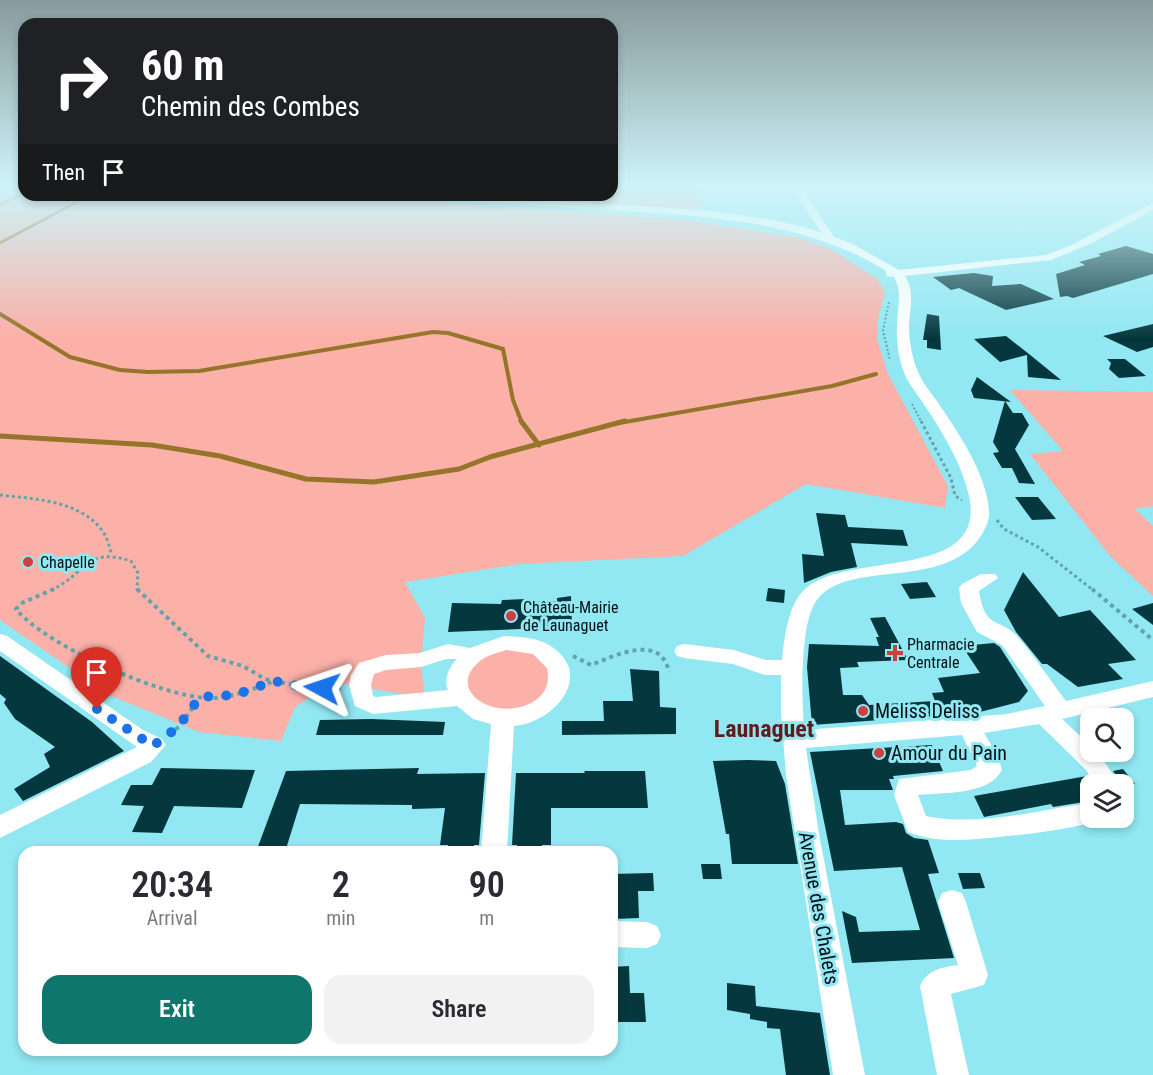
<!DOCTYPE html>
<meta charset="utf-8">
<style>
:root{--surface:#fff;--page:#f2f2f3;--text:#2b2b33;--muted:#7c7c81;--accent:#0f766e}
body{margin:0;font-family:"Roboto Condensed",sans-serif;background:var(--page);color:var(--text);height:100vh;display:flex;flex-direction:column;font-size:22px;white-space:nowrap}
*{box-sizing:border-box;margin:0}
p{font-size:20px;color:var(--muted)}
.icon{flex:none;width:33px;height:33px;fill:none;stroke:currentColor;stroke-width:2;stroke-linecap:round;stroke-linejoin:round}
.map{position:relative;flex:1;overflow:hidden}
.panel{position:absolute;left:18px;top:846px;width:600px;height:210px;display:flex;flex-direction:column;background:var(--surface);border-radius:18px;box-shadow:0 3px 9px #0003}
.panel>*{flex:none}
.banner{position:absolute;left:18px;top:18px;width:600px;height:183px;border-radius:18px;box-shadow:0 3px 9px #0003;background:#202124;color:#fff;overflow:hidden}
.tools{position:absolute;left:1080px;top:708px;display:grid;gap:12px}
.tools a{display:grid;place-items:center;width:54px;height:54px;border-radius:12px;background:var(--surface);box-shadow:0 3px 9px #0003;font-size:30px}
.pin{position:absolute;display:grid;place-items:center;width:51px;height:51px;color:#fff;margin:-62px -26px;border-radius:50% 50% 50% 0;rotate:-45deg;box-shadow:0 0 6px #0007}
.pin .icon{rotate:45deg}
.me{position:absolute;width:66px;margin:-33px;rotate:275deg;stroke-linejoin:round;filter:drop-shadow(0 0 4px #0008)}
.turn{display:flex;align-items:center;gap:21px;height:126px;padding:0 24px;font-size:27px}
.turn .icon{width:78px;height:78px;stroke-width:2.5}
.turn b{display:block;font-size:42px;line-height:51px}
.then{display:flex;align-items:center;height:57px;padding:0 24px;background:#0003;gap:12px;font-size:22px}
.eta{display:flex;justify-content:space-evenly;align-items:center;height:102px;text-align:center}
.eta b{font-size:36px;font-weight:600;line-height:42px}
.button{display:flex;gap:12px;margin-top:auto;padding:12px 24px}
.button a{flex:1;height:69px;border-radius:18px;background:var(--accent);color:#fff;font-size:24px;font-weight:600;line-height:69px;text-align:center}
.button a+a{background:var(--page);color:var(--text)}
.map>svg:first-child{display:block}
.green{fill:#fbb0a8}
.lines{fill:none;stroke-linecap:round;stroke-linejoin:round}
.stream-far2{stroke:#957529;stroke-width:3}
.stream-far1{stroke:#957529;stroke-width:4}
.stream{stroke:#957529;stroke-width:5}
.building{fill:#05383e}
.path-far2{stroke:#63a3ac;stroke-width:2;stroke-dasharray:2 2;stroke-linecap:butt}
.path-far1{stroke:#63a3ac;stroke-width:3;stroke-dasharray:3 3;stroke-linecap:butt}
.path{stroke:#63a3ac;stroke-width:4;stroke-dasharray:4 4;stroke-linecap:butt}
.minor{fill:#fff;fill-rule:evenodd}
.route{stroke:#1a73e8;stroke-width:10;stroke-dasharray:0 18}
.poi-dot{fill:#ce3f3d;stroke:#91e7f2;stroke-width:2}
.labels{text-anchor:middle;stroke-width:6;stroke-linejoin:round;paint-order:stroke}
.poi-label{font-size:16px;fill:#001014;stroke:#91e7f2;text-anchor:start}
.near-poi-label{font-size:20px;fill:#001014;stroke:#91e7f2;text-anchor:start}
.near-street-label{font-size:20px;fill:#001014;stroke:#91e7f2}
.near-quarter-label{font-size:24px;font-weight:bold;fill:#601c1a;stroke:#91e7f2}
</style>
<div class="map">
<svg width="1153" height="1075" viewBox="0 0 1153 1075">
<rect width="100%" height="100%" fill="#91e7f2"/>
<path class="green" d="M0,187h24v8h348l97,10 210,14 121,19 31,11 47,31 7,12 -7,28 -1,19 11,35 60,112 -3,22 -139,-24 -123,72 -164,8 -114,18 20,36 -4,46 4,34 -92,-16 -38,25 -14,34 -82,-9 -90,-37 -109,-75z
M612,187h89v23l-246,-15h157z
M1010,390l143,2v114l-18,3 18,17v70l-43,-40 -80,-102 33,-3z
M516,647l30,11 10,25 -19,23 -36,8 -31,-13 -7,-25 19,-22z"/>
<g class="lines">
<path class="stream-far2" d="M0,205l24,-12
M0,243l90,-48"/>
<path class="stream-far1" d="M0,314l70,43 50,13 28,2 51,-1 234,-39 15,1 55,16 10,51 9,23
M619,423l213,-37 44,-12"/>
<path class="stream" d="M521,421l18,24
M0,436l152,9 68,11 86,23 68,3 85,-13 31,-12 135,-36"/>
</g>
<path class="building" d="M1126,246l27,8v20l-80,24 -6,-2 -7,1 -4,-23 29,-9 -6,-3 22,-6 -3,-2z
M974,273l19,3 -1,10 29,-2 33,15 -48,11 -47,-22 -8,2 -18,-13z
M927,314l12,2 2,34 -14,-2v-8h-4z
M1153,324v23l-16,5 -34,-16z
M1006,336l23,18 32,26 -33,-3 -1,-22 -27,7 -26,-23z
M1107,359h18l21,17 -27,2 -10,-9 2,-6z
M977,377l34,25 -37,-4 -3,-8z
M1005,401l8,12h9l7,12 -14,24 20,35 -16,-1 -7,-15h-10l-9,-15 6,-1 -6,-10z
M1015,497h23l18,22 -24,1z
M816,513l29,2 3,12 55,3 5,16 -57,-3 6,24 -26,5 -27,11 -2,-29 22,2z
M1023,572l36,45 31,-7 46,50 -28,4 15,15 -45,8 -31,-23h-5l-26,-32 -12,-22z
M927,582l9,15 -26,2 -9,-15z
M768,588l17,2 -1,13 -18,-2z
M571,596l1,31 -124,5 4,-29 49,1 1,-4 24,-1v3l31,-1v-3z
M1153,603v22l-21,-16z
M885,617l23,43 -51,2 2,5 -19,1 3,27h19l7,10 66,-4 -3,-8 12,-1 -6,-14 42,-5 -18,-27 32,-3 6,4 28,44 -9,11 -43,11 -164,12 -5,-58 2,-23 70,2 -3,-9h3l-9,-19z
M0,656l92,66 32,29 -101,50 -9,-12 36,-22 -6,-13 11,-7 -40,-28 -11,-16 2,-4 -6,-5z
M630,669l29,2 1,36 16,1v26l-114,1v-14h42l-1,-20h30z
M371,719l74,3 -2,13h-127l4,-15z
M932,745l11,26 -50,5 1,3h-5l4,11h-53l5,35 51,-3 7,2 3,9 8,5 14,2 11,33 -11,1 26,84 -102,5 -10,-52 14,6 3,15 61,-2 -18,-63 -68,4 -24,-119z
M748,760l28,1 9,23 13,80h-66l-3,-30h-3l-13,-73z
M161,768l94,2 -13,38 -68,-2 -12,27 -30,-1 12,-26 -23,-1 10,-20h21z
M419,768l-2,6 68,-1 -6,72h-5l-1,7h-25v-7h-8l5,-37 -33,1v-4l-112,-1 -15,48h-29l30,-81z
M1123,769l12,15h-13l-9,-13z
M584,771h61l3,37h-97v37h-9v7h-25v-7h-5l4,-72h69z
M1087,776l6,8h-3v17l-37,6 -2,-3 -67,13 -10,-21z
M701,864h19l2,15h-19z
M653,873l1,18h-16l1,27 -26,1 -1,-45z
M958,873h22l5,15 -22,1z
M629,966l1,27h14l2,29h-34v-55z
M727,983l28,3 1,20 64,7 10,62h-44l-6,-46 -13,-1v-6l-17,-3v-5l-23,-4z"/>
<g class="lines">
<path class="path-far2" d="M889,302l-6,29 7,29
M912,404l10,19"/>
<path class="path-far1" d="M921,421l30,57 4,18 7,4
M0,495c33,4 78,5 101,34 6,7 8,17 11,26
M997,520l7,9 34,18 55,43
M51,590c35,-15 33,-44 80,-29l7,12 -1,17"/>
<path class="path" d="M54,589l-32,14 -6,6c29,36 144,87 191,89 23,1 46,-9 67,-17
M137,589l71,67 35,10 22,13 38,8 39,1
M1092,589l61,51
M573,656l18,9c25,-10 70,-32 78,7
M169,734l10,-7 21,-30"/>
<path class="minor" d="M791,187h10l33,50 17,6 48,27 147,-15 25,-10 82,-42v7l-61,33 -41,17 -146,16c10,16 5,31 4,49 0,16 3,34 10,49 5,11 13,20 20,30 20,30 47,69 50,106 1,10 -3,17 -8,26 -37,56 -133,22 -164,64 -18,23 -15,101 -13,130l203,-16 38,-8 -43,-61 -25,-13 -16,-29 -2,-15 3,-4 19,-10h14l3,4 -19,13c6,40 21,26 39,46 17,20 32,43 48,64l87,-20v16l-91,22 28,26v7h7l23,32h-25l-9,-14 -47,-46 -55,9 14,23 4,14c-14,26 -59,22 -84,25l8,21c53,11 112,-6 164,-13v15h10c-10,11 -125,23 -146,22 -16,0 -31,-2 -46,-8l-14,-37 5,-16 72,-9 6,-4 -15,-31 -156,13 13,86 46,241h-32l-47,-300 -5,-62v-38h-16l-32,-11 -49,-6 -7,-2 -3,-5 3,-5 7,-2 50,6 32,10h16c2,-20 6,-54 21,-69 40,-42 185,-7 166,-95 -7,-32 -26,-63 -44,-90 -6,-10 -15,-20 -20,-31 -6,-15 -9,-32 -8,-49 0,-17 6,-34 -3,-49l-7,-1 -2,-6c-84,-51 -182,-54 -278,-60 -65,-4 -131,-8 -196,-12l-5,-3c66,0 132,5 197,9 73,4 148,7 218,28z
M0,634l7,2 136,94 19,9 4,6 -15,17 -151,76v-23l137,-68 -137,-96z
M504,636c15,1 32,1 45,9 48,29 5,78 -35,81l-7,126h-26l10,-128 -18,-5 -16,-13 -84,8 -18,-8 -6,-21 2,-10 8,-12 27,-8 34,-2 28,-9 22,4zM506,650l27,4 14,14c3,16 -1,27 -16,35 -36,19 -87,-13 -51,-42 6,-5 17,-8 26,-11zM446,659h11c-8,8 -14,21 -9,31l-72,7 -3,-1 -2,-11 3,-11 12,-4 35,-3z
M952,890l10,3 4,9 22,73 -4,10 -33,9 18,81h-32l-17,-89c7,-16 22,-19 38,-21l-20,-63 4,-9z
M612,921l35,1 10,4 4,9 -4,9 -10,4 -35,-1z"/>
</g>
<linearGradient id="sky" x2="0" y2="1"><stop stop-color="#879b9c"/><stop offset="0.55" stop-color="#cef4f9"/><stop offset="1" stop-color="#cef4f9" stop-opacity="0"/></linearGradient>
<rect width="1153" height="338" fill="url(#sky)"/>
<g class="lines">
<path class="route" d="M97,709l56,37 25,-19 22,-30 35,-2 39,-14 29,6 19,1"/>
</g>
<g class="poi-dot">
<circle cx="28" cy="562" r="6"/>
<circle cx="511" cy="616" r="6"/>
<path d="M892 644h6v6h6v6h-6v6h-6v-6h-6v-6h6z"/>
<circle cx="863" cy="711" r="6"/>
<circle cx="879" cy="753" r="6"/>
</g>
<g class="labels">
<g class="poi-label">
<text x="40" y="568">Chapelle</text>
<text x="523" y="613">Château-Mairie<tspan x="523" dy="18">de Launaguet</tspan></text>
<text x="907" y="650">Pharmacie<tspan x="907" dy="18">Centrale</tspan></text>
</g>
<g class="near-poi-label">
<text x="875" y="718">Meliss Deliss</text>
<text x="891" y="760">Amour du Pain</text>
</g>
<g class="near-street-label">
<text transform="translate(819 908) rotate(80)" y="7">Avenue des Chalets</text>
</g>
<g class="near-quarter-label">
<text x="764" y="737">Launaguet</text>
</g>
</g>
</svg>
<div class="tools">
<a><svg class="icon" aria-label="search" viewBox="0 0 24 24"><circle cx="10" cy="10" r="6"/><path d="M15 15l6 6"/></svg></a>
<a><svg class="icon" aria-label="layers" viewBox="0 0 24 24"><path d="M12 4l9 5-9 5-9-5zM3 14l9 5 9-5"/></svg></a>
</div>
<div class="pin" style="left:97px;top:709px;background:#d93025"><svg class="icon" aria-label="arrive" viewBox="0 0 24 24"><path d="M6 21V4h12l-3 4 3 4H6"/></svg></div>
<svg class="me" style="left:322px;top:688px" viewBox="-20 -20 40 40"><path d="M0-17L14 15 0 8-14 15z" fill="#1a73e8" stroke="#fff" stroke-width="4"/></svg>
<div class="banner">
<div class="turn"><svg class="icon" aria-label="right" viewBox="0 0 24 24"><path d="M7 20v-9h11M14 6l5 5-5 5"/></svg><div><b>60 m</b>Chemin des Combes</div></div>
<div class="then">Then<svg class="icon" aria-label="arrive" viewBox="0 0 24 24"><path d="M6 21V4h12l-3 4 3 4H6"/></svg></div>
</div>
<section class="panel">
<div class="eta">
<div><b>20:34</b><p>Arrival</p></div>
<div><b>2</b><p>min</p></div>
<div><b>90</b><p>m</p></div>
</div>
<div class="button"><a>Exit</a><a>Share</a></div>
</section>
</div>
